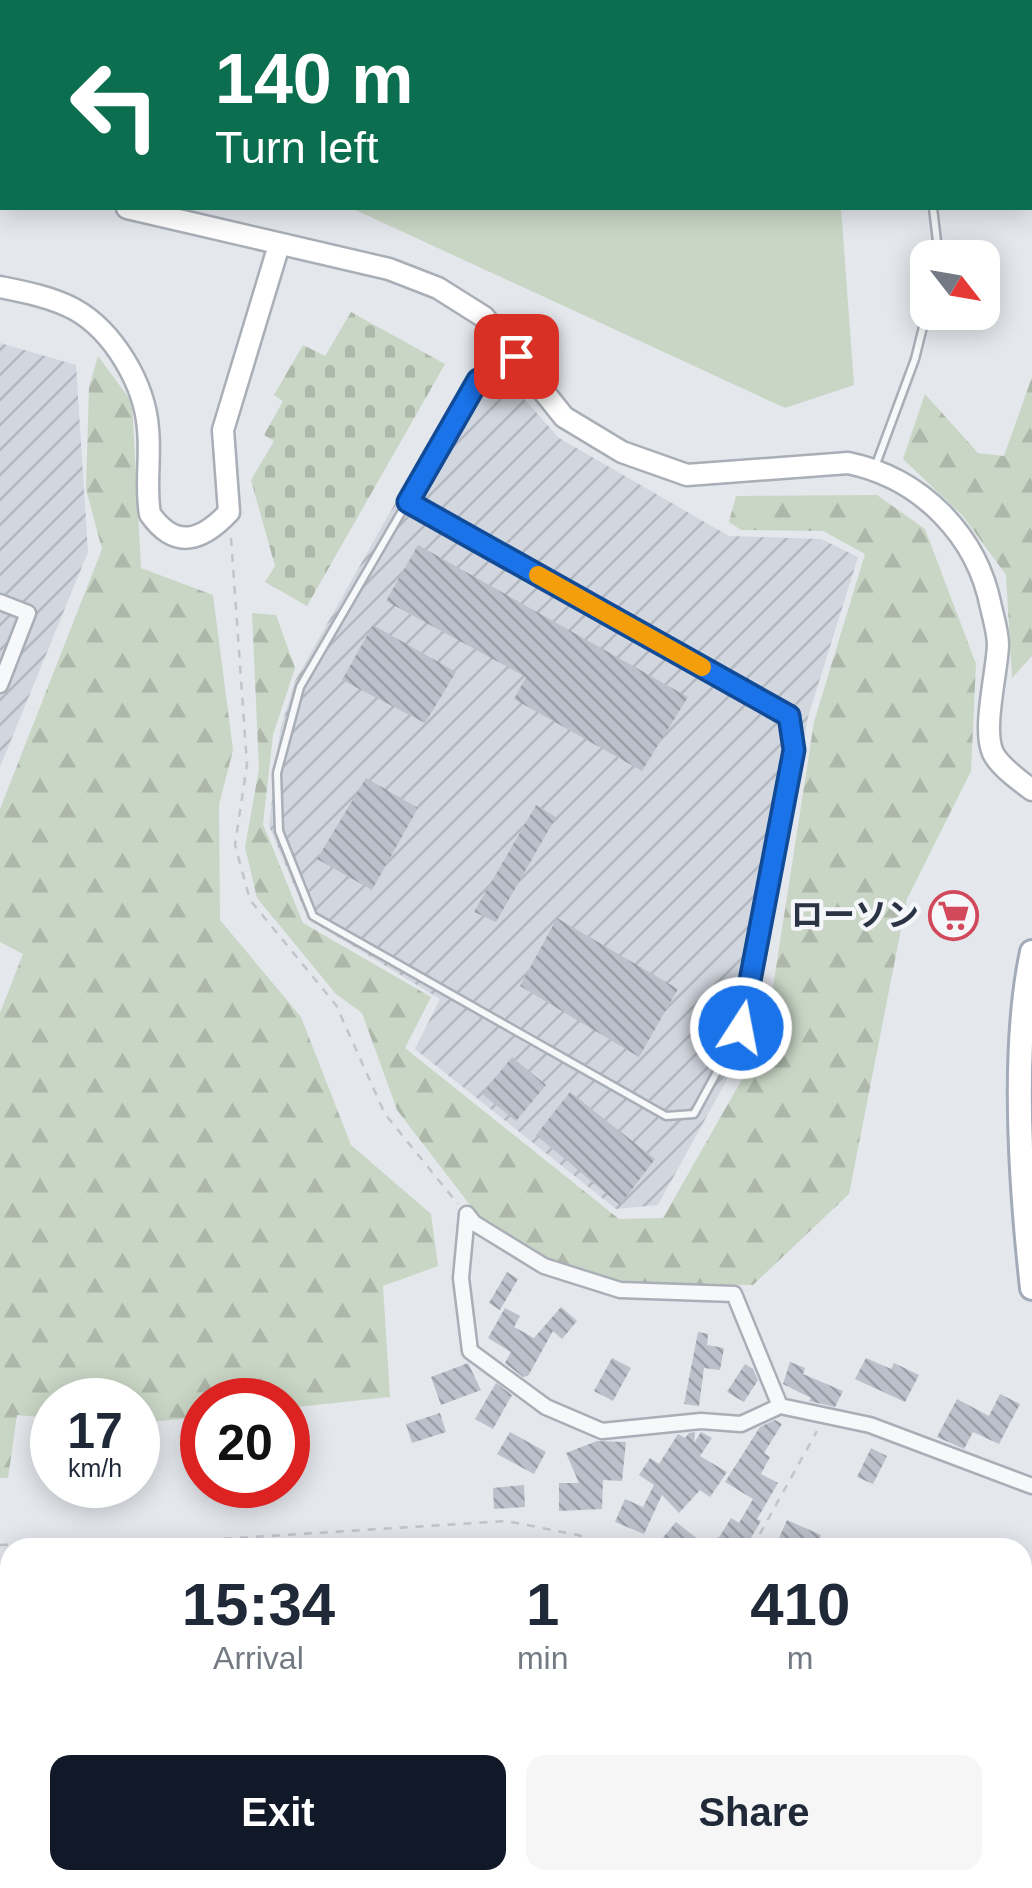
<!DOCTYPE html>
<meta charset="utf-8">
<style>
:root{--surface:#fff;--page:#f6f6f7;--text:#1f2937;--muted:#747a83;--accent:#111827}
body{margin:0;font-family:Arial,"Noto Sans JP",sans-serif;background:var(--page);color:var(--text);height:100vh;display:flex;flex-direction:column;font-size:38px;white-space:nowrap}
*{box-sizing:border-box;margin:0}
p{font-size:32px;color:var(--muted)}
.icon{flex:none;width:55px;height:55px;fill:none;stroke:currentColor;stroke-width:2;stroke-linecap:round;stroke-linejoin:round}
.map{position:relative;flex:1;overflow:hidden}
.panel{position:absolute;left:0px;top:1538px;width:1032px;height:352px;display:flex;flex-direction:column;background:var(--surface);border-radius:30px 30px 0 0;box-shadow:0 5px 25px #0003}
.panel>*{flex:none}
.banner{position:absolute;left:0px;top:0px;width:1032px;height:210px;box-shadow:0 5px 25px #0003;background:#0b6e4f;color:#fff;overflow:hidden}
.needle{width:65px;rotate:121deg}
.buttons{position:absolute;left:910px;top:240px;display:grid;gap:20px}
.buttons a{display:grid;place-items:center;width:90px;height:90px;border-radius:20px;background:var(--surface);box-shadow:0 5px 25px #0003;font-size:50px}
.speed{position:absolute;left:30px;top:1378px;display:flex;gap:20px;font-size:50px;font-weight:700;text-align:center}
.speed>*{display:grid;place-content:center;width:130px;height:130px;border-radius:50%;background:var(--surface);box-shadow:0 5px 25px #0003;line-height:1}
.speed small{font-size:25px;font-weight:400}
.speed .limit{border:15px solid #d22;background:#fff;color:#111}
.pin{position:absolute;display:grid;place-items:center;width:85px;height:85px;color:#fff;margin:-42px;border-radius:20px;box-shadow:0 5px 15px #0006}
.me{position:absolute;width:110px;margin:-55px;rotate:11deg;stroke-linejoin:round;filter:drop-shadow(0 0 8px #0008)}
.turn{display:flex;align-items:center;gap:35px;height:210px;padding:0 50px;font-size:45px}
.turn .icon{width:130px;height:130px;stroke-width:2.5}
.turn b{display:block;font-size:70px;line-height:85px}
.eta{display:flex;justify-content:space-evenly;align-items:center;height:170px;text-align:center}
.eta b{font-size:60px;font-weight:700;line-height:70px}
.cta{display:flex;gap:20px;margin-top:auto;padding:20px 50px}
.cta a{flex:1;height:115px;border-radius:20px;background:var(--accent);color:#fff;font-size:40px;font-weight:700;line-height:115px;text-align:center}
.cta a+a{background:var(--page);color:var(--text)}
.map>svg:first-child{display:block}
.industrial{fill:url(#industrial-furrows)}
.grass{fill:#c9d6c5}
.forest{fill:url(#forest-firs)}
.cemetery{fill:url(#cemetery-stones)}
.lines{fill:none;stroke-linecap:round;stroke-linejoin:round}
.stream{stroke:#9fb4cc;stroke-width:5}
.building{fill:url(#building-back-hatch)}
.lane-casing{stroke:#a9aeb7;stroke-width:11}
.street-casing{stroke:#a9aeb7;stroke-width:19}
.secondary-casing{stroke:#a9aeb7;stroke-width:25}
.primary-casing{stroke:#a3abb8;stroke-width:28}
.path{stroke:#c2c5cb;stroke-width:2.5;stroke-dasharray:8 8;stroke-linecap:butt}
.lane{stroke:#f7f8fa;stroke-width:6}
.street{stroke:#f7f8fa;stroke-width:14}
.secondary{stroke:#fff;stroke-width:20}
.primary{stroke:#fff;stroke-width:22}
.route-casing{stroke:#114b97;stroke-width:25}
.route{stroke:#1a73e8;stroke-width:18}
.slow{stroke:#f59e0b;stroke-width:18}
.labels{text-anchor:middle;stroke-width:8;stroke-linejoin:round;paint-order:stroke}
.poi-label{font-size:32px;font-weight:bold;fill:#2b3445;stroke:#f4f6f9;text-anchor:end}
</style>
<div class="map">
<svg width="1032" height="1888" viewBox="0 0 1032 1888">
<defs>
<pattern id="industrial-furrows" width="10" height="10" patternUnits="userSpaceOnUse" patternTransform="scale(2.5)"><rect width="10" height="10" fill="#d2d6de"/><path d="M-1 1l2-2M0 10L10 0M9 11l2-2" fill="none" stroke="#b4b8c0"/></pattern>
<pattern id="forest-firs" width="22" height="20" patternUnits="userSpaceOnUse" patternTransform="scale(2.5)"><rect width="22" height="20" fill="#c9d6c5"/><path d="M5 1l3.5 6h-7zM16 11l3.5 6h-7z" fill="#adb8ab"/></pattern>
<pattern id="cemetery-stones" width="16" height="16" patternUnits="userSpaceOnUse" patternTransform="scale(2.5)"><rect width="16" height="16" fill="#c9d6c5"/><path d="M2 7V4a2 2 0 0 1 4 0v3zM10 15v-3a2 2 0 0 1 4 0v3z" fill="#adb8ab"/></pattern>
<pattern id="building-back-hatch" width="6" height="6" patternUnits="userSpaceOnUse" patternTransform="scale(2.5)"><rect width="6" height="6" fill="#bbc0ca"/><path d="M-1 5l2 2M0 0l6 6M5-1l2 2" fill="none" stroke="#989da6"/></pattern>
</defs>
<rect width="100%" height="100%" fill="#e4e7ec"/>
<path class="industrial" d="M0,343l76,22 12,187 -88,215z
M470,370l48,22 41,46 170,98 92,3 37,18 -50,160 -56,317 -94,171 -42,4 -201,-160 25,-50 -132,-80 -39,-93 11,-95 15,-50z"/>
<path class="grass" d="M0,0h828l-2,2z
M351,208h490l13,177 -69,23z"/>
<path class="forest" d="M98,356l34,46 9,166 72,27 20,155 -14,55 1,115 81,97 50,128 80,69 7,52 -55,20 7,111 -102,11v-8h-86v17l-64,6v-23h-86v18l-35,-3 -9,63h-8v-465l23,-59 -23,-12v-133l102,-260 -16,-60 3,-102z
M1032,377v279l-20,22 -6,-103 -43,-59 -60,-57 22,-65 53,59 26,3z
M877,495l48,34 51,135 -5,107 -64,128 -58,295 -96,91 -130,-1 -76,-24 -67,-42 -83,-108 -35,-97 -26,-19 -79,-96 -12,-51 14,-78 -7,-156 24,2 19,53 -22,67 -10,89 40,99 128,74 -26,51 214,171 44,-1 102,-179 49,-317 51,-168 -42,-23 -82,-1 -12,-8 7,-26z
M0,1651h10v229h750l-2,8h-758z"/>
<path class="cemetery" d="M351,312l94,52 -138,242 -42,-24 10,-16 -24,-86 23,-39 -10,-6 19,-34 -9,-6 29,-50 22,11z"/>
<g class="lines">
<path class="stream" d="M1022,1573l10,-1
M769,1888l4,-8"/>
</g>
<path class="building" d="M418,545l270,152 -46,74 -128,-72 12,-22 -140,-76z
M373,625l83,47 -31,51 -83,-43z
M366,778l52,30 -46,82 -55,-31z
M536,805l20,12 -60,105 -22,-10z
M557,918l121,71 -39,68 -119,-71z
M512,1057l34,28 -30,36 -34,-27z
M570,1092l85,67 -35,46 -84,-70z
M507,1272l11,7 -18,31 -11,-7z
M561,1307l16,14 -15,18 -9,-8 -25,45 -5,1 -18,-14 6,-11 -23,-14 17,-30 15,8 -6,11 20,11z
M698,1332l10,2 -1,11 17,3 -4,22 -16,-2 -5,38 -15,-2z
M612,1358l19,10 -18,33 -19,-10z
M866,1358l25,11 3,-6 25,12 -14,27 -50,-23z
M790,1362l15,6 -2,6 40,17 -8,16 -26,-6 2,-3 -28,-14z
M468,1363l13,27 -40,15 -10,-28z
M745,1364l8,5 5,11 -14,22 -17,-10z
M496,1383l16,12 -19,34 -18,-10z
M1000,1394l20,10 -21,40 -26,-12 -9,17 -27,-12 20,-38 32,17z
M440,1413l6,19 -34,11 -6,-19z
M775,1420l7,4 -18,29 6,4 -9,17 17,9 -21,36 4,2 -16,27h-44l19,-12 11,-18 8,5 14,-24 -28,-17 35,-55z
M510,1432l36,20 -12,22 -37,-20z
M695,1432l-1,11 7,-11 11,6 -12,18 27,16 -17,25 -10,-7 -21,23 -17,-18 -18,39 -29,-12 10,-23 18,8 11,-22 -15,-10 11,-17 9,6 19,-30 7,4 4,-5z
M597,1441l29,1 -4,39 -19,-1 -1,29 -43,2v-28h20l-13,-30z
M871,1448l16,8 -14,28 -16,-7z
M524,1485l1,22 -31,2 -1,-21z
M787,1520l34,15 -6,13h-15l-21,-10z
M676,1522l23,18 -5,8h-23l-10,-8z"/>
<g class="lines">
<defs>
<path id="lane" d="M1012,2l2,-2
M933,208l6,50
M952,258l17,-4
M875,467l40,-108 13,-52
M409,502l380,214 5,33 -53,279 -47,86 -28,2 -353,-200 -34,-85 -2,-58 23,-86 178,-307 36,-23"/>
<path id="street" d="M0,602l28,11 -28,72
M467,1214l7,9 70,43 76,24 114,4 46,112 90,19 162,61
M467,1214l-6,64 9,73 76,56 56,24 99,-10 40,3 39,-18"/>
<path id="secondary" d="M0,104l2,2
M127,208l262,61 49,19 46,29 80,100 58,35 65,23 161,-12c73,15 129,72 143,144 3,13 7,26 7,38 -1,28 -16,84 -5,108 7,14 27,28 39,37
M0,287c25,5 51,10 74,22 40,22 71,76 74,120 3,29 -3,57 2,85 26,37 53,26 79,-2l-6,-82 56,-185"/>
<path id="primary" d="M1032,952c-21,98 -11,236 0,336"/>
</defs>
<use href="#lane" class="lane-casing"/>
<use href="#street" class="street-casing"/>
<use href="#secondary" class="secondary-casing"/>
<use href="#primary" class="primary-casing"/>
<path class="path" d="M231,538l16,226 -12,81 15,55 86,105 49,109 73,90
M0,1545l205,-5 301,-19 72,14 32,13
M752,1548l65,-117
M1022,1786l10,-15
M957,1888l5,-8"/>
<use href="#lane" class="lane"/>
<use href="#street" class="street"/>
<use href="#secondary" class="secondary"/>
<use href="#primary" class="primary"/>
</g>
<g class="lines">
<defs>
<path id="route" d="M516,356l-38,24 -70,122 381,214 5,34 -53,278"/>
</defs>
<use href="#route" class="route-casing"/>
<use href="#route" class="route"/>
<path class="slow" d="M538,575l164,92"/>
</g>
<defs>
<symbol id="supermarket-ring" viewBox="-11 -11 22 22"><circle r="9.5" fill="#f4f6f9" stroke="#d1495b" stroke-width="1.5"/><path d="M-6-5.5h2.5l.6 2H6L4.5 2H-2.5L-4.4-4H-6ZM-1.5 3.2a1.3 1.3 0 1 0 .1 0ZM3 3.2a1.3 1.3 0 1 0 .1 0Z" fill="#d1495b"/></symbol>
</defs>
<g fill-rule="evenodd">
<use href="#supermarket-ring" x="926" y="888" width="55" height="55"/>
</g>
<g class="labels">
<g class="poi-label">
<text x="919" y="926">ローソン</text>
</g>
</g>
</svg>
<div class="buttons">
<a><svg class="needle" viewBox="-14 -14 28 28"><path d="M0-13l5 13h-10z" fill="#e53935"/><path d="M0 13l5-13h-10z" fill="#747a83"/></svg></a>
</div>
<div class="speed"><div>17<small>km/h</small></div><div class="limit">20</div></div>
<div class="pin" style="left:516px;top:356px;background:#d93025"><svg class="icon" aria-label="arrive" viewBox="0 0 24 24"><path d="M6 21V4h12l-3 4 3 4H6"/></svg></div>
<svg class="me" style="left:741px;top:1028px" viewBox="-20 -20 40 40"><circle r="17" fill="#1a73e8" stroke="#fff" stroke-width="3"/><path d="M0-11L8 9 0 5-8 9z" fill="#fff"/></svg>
<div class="banner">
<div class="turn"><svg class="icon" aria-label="left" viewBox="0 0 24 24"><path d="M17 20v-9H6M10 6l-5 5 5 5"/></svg><div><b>140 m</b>Turn left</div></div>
</div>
<section class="panel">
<div class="eta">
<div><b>15:34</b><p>Arrival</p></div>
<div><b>1</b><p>min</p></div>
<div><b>410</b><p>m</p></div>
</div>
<div class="cta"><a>Exit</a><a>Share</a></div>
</section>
</div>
